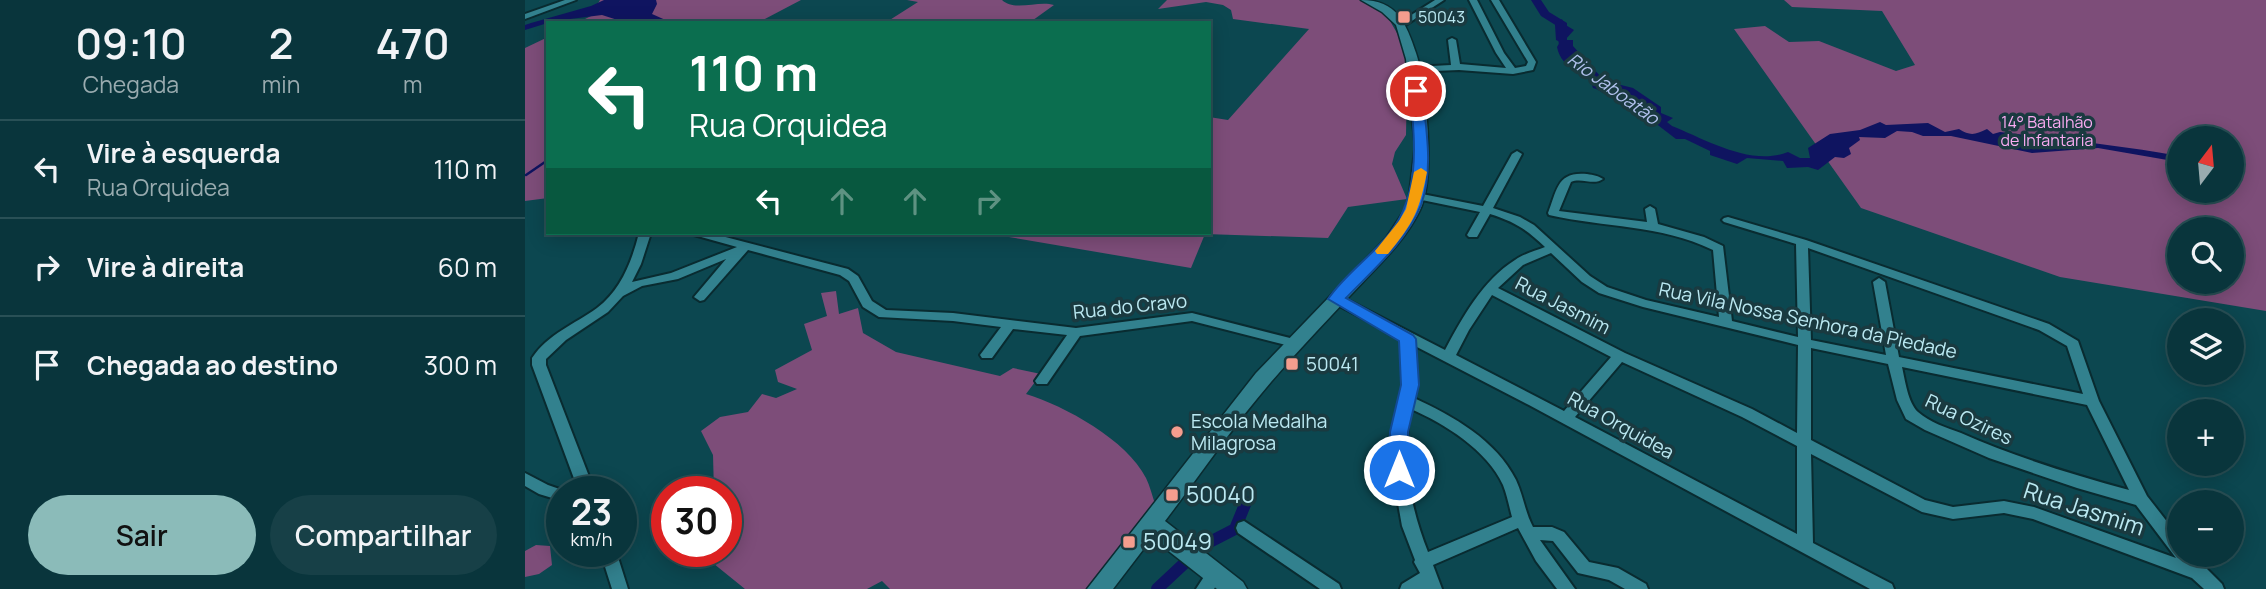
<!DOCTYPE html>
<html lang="pt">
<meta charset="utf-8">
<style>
:root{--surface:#09353c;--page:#174047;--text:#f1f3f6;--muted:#99abaf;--line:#295056;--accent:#8bbbb9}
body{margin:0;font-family:Manrope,sans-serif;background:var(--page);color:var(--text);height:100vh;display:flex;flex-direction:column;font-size:26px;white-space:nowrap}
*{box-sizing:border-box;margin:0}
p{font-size:23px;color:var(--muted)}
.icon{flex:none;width:38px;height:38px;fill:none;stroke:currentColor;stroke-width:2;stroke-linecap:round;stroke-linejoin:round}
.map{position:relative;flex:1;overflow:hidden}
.drawer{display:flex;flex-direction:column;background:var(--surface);width:525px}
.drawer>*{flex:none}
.top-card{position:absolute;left:21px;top:21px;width:665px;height:214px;border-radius:0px;box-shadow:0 4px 18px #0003,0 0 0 2px var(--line);background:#0b6e4f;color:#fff;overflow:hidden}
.needle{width:46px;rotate:16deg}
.tools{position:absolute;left:1642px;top:126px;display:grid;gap:14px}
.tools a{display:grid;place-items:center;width:77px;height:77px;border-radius:50%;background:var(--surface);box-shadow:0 4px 18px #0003,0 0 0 2px var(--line);font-size:35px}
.speed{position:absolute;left:21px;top:476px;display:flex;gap:14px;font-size:35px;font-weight:700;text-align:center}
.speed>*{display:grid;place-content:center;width:91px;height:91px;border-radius:50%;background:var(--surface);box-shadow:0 4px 18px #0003,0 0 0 2px var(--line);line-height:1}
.speed small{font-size:18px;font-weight:400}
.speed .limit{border:10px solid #d22;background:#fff;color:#111}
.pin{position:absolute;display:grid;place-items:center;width:60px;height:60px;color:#fff;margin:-30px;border:4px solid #fff;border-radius:50%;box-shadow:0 2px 7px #0007}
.me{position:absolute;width:77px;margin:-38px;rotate:0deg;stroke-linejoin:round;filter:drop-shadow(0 0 5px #0008)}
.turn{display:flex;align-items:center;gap:24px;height:147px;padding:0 28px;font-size:32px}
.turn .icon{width:91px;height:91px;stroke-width:2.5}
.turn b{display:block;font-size:49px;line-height:60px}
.lanes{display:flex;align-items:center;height:66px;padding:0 28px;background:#0003;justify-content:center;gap:35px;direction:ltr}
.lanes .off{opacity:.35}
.eta{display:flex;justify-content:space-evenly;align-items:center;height:119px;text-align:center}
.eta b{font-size:42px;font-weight:600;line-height:49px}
.action{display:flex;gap:14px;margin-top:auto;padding:14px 28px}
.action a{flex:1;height:80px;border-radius:42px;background:var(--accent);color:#111;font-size:28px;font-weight:600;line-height:80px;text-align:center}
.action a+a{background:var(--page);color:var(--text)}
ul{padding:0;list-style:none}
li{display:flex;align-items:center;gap:21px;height:98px;padding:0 28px;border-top:2px solid var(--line)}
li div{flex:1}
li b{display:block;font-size:26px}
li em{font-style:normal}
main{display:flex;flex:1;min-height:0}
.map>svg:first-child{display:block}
.green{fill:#7d4d79;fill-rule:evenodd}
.water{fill:#0f1460}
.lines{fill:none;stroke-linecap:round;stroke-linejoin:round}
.stream{stroke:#0f1460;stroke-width:2.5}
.canal{stroke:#0f1460;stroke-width:12}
.river{fill:#0f1460;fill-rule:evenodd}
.street-casing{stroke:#092b30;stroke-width:4}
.secondary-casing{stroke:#092b30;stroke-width:3}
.street{fill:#32818e;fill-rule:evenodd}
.secondary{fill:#32818e;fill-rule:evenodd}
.route{fill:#1a73e8;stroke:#114b97;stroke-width:2}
.slow{fill:#f59e0b}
.poi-dot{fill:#f59d8e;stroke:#1a3a40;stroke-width:2.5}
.labels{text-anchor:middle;stroke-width:7;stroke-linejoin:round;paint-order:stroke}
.far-poi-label{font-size:16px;fill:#bbe9f2;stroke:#1a3a40;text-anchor:start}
.far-park-label{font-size:16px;fill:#faabf2;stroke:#1a3a40}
.far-water-label{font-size:18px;font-style:italic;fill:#b2c2ee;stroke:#1a3a40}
.street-label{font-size:19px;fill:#bbe9f2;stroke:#1a3a40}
.poi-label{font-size:19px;fill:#bbe9f2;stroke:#1a3a40;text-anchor:start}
.near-poi-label{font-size:23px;fill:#bbe9f2;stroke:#1a3a40;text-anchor:start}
.near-street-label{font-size:23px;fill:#bbe9f2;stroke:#1a3a40}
</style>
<main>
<section class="drawer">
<div class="eta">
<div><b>09:10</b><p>Chegada</p></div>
<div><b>2</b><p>min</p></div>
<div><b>470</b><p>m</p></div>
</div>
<ul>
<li><svg class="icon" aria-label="left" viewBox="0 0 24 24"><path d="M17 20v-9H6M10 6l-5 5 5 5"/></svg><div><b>Vire à esquerda</b><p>Rua Orquidea</p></div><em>110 m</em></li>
<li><svg class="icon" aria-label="right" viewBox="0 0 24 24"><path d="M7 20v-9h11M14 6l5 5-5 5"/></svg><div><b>Vire à direita</b></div><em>60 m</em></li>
<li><svg class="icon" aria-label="arrive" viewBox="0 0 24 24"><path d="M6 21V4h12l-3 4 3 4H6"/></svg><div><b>Chegada ao destino</b></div><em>300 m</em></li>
</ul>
<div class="action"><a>Sair</a><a>Compartilhar</a></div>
</section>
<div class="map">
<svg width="1741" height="589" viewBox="0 0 1741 589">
<rect width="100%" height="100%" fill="#0c4750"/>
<path class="green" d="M75,0h201l-44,23h-180l14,-7z
M382,0h95c13,12 36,0 52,5l-25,18h-144l33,-21z
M642,0h196l23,14 26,45 -5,25 -1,51 -11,17 -3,12 15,35 -59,8 -20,31 -123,-4 -14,34 -206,-35h224v-116l19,3 81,-91 -76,-10 -2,-9 -8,-5 -17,-3 -48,7z
M1259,0h482v311l-206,-34 -199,-69 -127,-179 31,-3 24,16 30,-1 77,30 19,-6 -33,-54 -90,-4zM1654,138h52v53h-52zM1654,229h52v53h-52z
M23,37v161l-23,3v-153z
M311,291l3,23 19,-6 5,25 33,19 104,24 13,-8 28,6 -15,20c39,12 101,46 120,84 4,8 6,17 9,26l-63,85h-202l-8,-8 -15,8h-122l-47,-38h28v-59h-12l-1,-37 -12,-24 19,-14 28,-5 14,-18 14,4 21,-9 -19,-7 -3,-12 37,-20 -8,-26 23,-8 -6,-23z
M11,545l14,1 2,19 -13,9 -14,3v-26z"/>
<path class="water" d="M79,0h52l1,4 -5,10 18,8 -43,1 -25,-8 -48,6 -29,9v-5l6,-2 60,-17z
M1037,19l2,5 10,6 -9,10h8v6l28,31 8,5 24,6 28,19v6l12,5 -6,4 5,4c33,13 79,41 116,26l12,6h10l-2,-10 22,-14 30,-4 20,-8 6,3 42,-2 17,9 14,-3c11,7 16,6 28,0l6,5 7,-2c60,7 119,13 179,24v6l-81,-14 -66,5 -81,-17h-28l-11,-4 -15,-1 -12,7 -26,-1 1,3 -11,8 2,6 -7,4 -9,-1 -17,13 -10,-3 -21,1 -4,-7 -36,-3 -10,6 -27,-9v-4l-25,-12h-9l-56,-43 -11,-4 1,3c-7,-1 -10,-5 -17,-7 -5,-21 -31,-15 -36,-41l3,-5 -4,-2 -1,-15z"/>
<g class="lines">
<path class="stream" d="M1,175l19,-13 3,-7"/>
<path class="canal" d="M632,589l47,-44 31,-16 11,-27"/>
<path class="river" d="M1006,0h10l8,12 18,11v23h-8l-2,-20 -16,-10z"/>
<defs>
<path id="street" d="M40,0h11l-51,19v-5z
M910,0h9l-40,26 -7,-2z
M944,0h8l27,53 11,15 11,-2 2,-4 -37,-62h8l37,62 -3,8 -20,4 -54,-4 -49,2v-4l3,-1 38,-2 -3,-25 4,-2 4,2 4,24 46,4 -10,-15z
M992,151l5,3 -29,54 27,9 14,8 56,51 17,11 39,13 73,17 -6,-67c-54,-26 -107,-22 -164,-35l-1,-2c9,-23 9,-42 39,-39 7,1 11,2 16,5 -9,7 -22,-2 -32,3l-12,29 88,11 -2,-13 5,-3 5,3 3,15 46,13 19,9 9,75 66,16 -2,-93 -72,-22 -2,-2 2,-2 4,-1 78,23 243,84 29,17 21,60 48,95 32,41v18h14l29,29 2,5h-20l-12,-11 -159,-59 -29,-6 -51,6 -31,-7 -111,-58 2,89 79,41 2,5h-24l-341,-184 -114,-59 2,39 -3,13c39,18 82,42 102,82 7,15 9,32 17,47h19l12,5 25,30 29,6 28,16 2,5h-23l-16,-9 -31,-7 -25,-32 -13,-1 35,49h-18l-21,-28 -18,-33 -85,37 9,24h-42l2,-5 18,-11 -6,-11 1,-2 -13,-34 -10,-56v-38l11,-47 -1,-46 -70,-37 -2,-3 2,-3h8l105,54c17,-32 38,-70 70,-90 8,-6 20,-9 30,-13 -19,-18 -30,-25 -55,-33l-13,23h-8l-2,-2 13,-23 -63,-13 -5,-3 5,-3 66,13 29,-52zM1283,248l231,82 28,16 16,48 -184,-37 -14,-75 -6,-4 -6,4 13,73 -75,-15zM1026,253l31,29 17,11 44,14 155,38 -1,88 -45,-24 -127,-56 -127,-65 25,-23zM967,295l119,62 -47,54 -108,-56 13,-25zM1286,348l77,16 9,36 9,19 19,11 64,28 88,30 59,17 40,53 -142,-51 -30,-6 -51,6 -28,-7 -114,-60zM1097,362l120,55 55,29v88l-222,-117zM1377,367l185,38 42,85c-58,-16 -114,-33 -168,-57 -14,-5 -32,-11 -43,-21 -10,-9 -13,-32 -16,-45zM886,409c34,15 76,41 92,76 4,10 6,21 9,32l-84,35c-18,-46 -28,-95 -17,-143z
M114,233h12l-10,31 -9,18 39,-9 66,-26 -43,-12 -2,-2h18l138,36 10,7 14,25 14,9 67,3 123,15 116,-15 102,26 7,4 -7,4 -102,-26 -112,15 -33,48h-10l-2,-3 32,-46 -54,-6 -21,29h-10l-2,-3 21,-28 -48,-6 -74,-4 -16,-10 -14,-26 -9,-6 -92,-25 -44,50 -4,1 -6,-4 32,-38 -48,20 -36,7 -19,10 -15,16 -42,28 -20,19v6l49,127h-16l-47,-127v-7c16,-24 43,-34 65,-50 24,-18 35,-47 42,-75z
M0,473l23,12 20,7h-6v9l-23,-7 -14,-8z
M719,521l95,63 2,5h-21l-82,-56 -2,-5 2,-5z
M75,551h16l12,38h-16z
M690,567l6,2 2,5 -9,15h-18l13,-20z"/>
<path id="secondary" d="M836,0c36,0 45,23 55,53 11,32 19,127 4,157 -13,27 -35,49 -56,71 -31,33 -63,66 -93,101 -38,44 -71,93 -106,139l78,61 4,7h-30l-65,-51 -39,51h-26l169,-216 130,-135 19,-29 4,-13 6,-50 -9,-87 -10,-34 -14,-13z"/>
</defs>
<use href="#street" class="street-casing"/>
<use href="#secondary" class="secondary-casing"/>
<use href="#street" class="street"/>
<use href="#secondary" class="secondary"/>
</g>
<path class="route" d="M891,88l6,3c4,37 12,78 -1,114 -14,36 -48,65 -75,93l67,37 3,4 3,46 -11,47 1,38 -3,6 -7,2 -7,-2 -3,-6 1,-38 11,-47 -2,-44 -71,-42c15,-22 38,-39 56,-59 38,-41 31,-97 26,-149z"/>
<path class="slow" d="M896,168l6,4c-8,40 -13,50 -39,82h-11l-2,-3 24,-30 7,-12 8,-37z"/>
<g class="poi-dot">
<rect x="872" y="10" width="14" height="14" rx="3.5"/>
<rect x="760" y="357" width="14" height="14" rx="3.5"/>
<circle cx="652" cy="432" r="7"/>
<rect x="640" y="488" width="14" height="14" rx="3.5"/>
<rect x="597" y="535" width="14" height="14" rx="3.5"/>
</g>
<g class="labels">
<g class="far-poi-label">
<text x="893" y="23">50043</text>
</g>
<g class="far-park-label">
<text x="1522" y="128">14° Batalhão<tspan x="1522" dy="18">de Infantaria</tspan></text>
</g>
<g class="far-water-label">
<text transform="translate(1088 89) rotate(36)" y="6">Rio Jaboatão</text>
</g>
<g class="street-label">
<text transform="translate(1038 305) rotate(27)" y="7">Rua Jasmim</text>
<text transform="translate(605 306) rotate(-6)" y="7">Rua do Cravo</text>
<text transform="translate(1283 320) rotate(12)" y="7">Rua Vila Nossa Senhora da Piedade</text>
<text transform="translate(1444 419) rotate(25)" y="7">Rua Ozires</text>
<text transform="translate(1096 425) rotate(29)" y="7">Rua Orquidea</text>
</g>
<g class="poi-label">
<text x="781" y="371">50041</text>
<text x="666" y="428">Escola Medalha<tspan x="666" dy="22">Milagrosa</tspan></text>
</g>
<g class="near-poi-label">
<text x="661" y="503">50040</text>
<text x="618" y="550">50049</text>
</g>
<g class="near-street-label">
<text transform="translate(1559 509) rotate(18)" y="8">Rua Jasmim</text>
</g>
</g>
</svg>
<div class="tools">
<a><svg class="needle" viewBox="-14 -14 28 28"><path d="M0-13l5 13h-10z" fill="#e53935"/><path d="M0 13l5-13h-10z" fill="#99abaf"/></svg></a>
<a><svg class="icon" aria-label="search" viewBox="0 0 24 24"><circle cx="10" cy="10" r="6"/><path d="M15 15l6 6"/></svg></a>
<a><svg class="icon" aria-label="layers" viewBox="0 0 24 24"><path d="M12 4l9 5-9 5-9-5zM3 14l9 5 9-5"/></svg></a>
<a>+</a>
<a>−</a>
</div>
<div class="speed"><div>23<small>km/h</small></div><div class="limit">30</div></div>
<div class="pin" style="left:891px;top:91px;background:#d93025"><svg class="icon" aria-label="arrive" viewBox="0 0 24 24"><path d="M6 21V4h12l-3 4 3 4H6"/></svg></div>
<svg class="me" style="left:874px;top:470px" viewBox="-20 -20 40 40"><circle r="17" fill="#1a73e8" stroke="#fff" stroke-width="3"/><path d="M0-11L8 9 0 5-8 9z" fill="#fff"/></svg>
<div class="top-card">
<div class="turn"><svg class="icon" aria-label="left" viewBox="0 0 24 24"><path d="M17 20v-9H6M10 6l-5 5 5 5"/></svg><div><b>110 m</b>Rua Orquidea</div></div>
<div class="lanes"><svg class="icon" aria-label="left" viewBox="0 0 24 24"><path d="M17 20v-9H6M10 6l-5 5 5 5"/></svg><svg class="icon off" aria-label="ahead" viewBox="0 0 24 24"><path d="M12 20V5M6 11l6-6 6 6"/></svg><svg class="icon off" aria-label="ahead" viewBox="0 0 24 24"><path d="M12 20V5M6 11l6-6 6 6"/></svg><svg class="icon off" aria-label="right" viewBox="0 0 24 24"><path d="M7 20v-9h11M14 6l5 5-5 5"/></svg></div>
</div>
</div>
</main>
